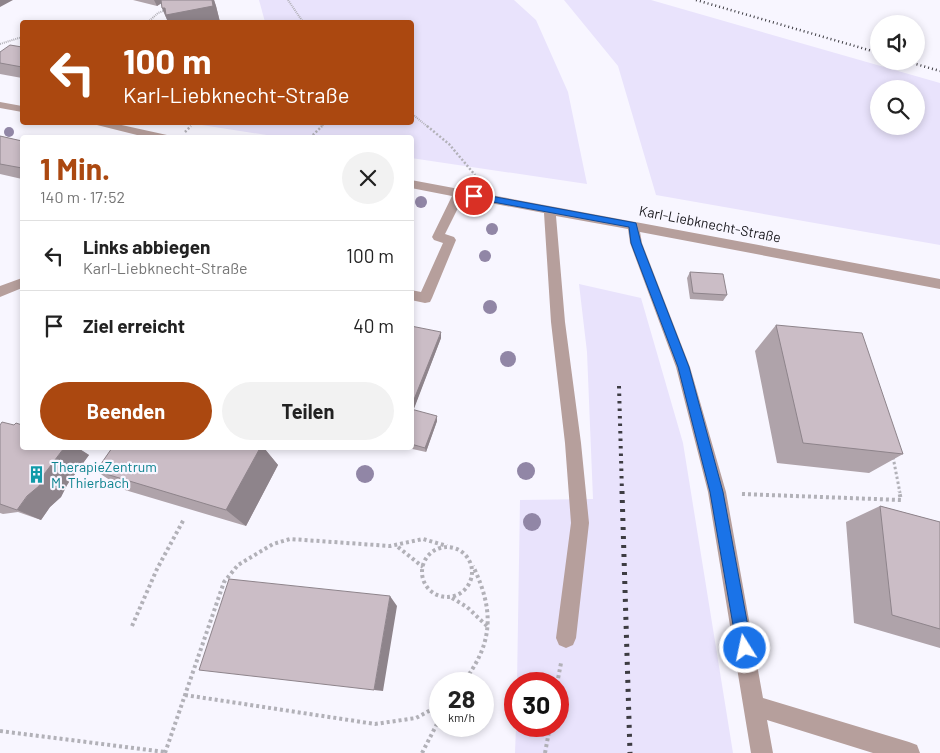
<!DOCTYPE html>
<html lang="de">
<meta charset="utf-8">
<style>
:root{--surface:#fff;--page:#f2f2f2;--text:#222;--muted:#767676;--line:#e0e0e0;--accent:#ab4810}
body{margin:0;font-family:Barlow,sans-serif;background:var(--page);color:var(--text);height:100vh;display:flex;flex-direction:column;font-size:19px;white-space:nowrap}
*{box-sizing:border-box;margin:0}
p{font-size:16px;color:var(--muted)}
.icon{flex:none;width:28px;height:28px;fill:none;stroke:currentColor;stroke-width:2;stroke-linecap:round;stroke-linejoin:round}
.map{position:relative;flex:1;overflow:hidden}
.drawer{position:absolute;left:20px;top:135px;width:394px;height:315px;display:flex;flex-direction:column;background:var(--surface);border-radius:5px;box-shadow:0 2px 8px #0003}
.drawer>*{flex:none}
.top-card{position:absolute;left:20px;top:20px;width:394px;height:105px;border-radius:5px;box-shadow:0 2px 8px #0003;background:#ab4810;color:#fff;overflow:hidden}
.tools{position:absolute;left:870px;top:15px;display:grid;gap:10px}
.tools a{display:grid;place-items:center;width:55px;height:55px;border-radius:50%;background:var(--surface);box-shadow:0 2px 8px #0003;font-size:25px}
.speed{position:absolute;left:429px;top:672px;display:flex;gap:10px;font-size:25px;font-weight:700;text-align:center}
.speed>*{display:grid;place-content:center;width:65px;height:65px;border-radius:50%;background:var(--surface);box-shadow:0 2px 8px #0003;line-height:1}
.speed small{font-size:12px;font-weight:400}
.speed .limit{border:8px solid #d22;background:#fff;color:#111}
.pin{position:absolute;display:grid;place-items:center;width:42px;height:42px;color:#fff;margin:-21px;border:2px solid #fff;border-radius:50%;box-shadow:0 1px 5px #0007}
.me{position:absolute;width:55px;margin:-28px;rotate:350deg;stroke-linejoin:round;filter:drop-shadow(0 0 4px #0008)}
.turn{display:flex;align-items:center;gap:18px;height:105px;padding:0 20px;font-size:22px}
.turn .icon{width:65px;height:65px;stroke-width:2.5}
.turn b{display:block;font-size:35px;line-height:42px}
.round{display:grid;place-items:center;flex:none;width:52px;height:52px;border-radius:26px;background:var(--page)}
.overview{display:flex;align-items:center;justify-content:space-between;height:85px;padding:0 20px}
h1{font-size:30px;font-weight:700;line-height:38px;color:var(--accent)}
.cta{display:flex;gap:10px;margin-top:auto;padding:10px 20px}
.cta a{flex:1;height:58px;border-radius:30px;background:var(--accent);color:#fff;font-size:20px;font-weight:700;line-height:58px;text-align:center}
.cta a+a{background:var(--page);color:var(--text)}
ul{padding:0;list-style:none}
li{display:flex;align-items:center;gap:15px;height:70px;padding:0 20px;border-top:1px solid var(--line)}
li div{flex:1}
li b{display:block;font-size:19px}
li em{font-style:normal}
.map>svg:first-child{display:block}
.green{fill:#e9e3fc;fill-rule:evenodd}
.lines{fill:none;stroke-linecap:round;stroke-linejoin:round}
.path-far3{stroke:#b2b1b8;stroke-width:2;stroke-dasharray:1 1;stroke-linecap:butt}
.path-far2{stroke:#b2b1b8;stroke-width:2.5;stroke-dasharray:2 2;stroke-linecap:butt}
.path-far1{stroke:#b2b1b8;stroke-width:3;stroke-dasharray:2.5 2.5;stroke-linecap:butt}
.path{stroke:#b2b1b8;stroke-width:4;stroke-dasharray:3 3;stroke-linecap:butt}
.minor{fill:#b69f9c;fill-rule:evenodd}
.rail-far2{stroke:#3d3c42;stroke-width:2.5;stroke-dasharray:1 3;stroke-linecap:butt}
.rail-far1{stroke:#3d3c42;stroke-width:4;stroke-dasharray:2.5 5;stroke-linecap:butt}
.rail{stroke:#3d3c42;stroke-width:5;stroke-dasharray:3 6;stroke-linecap:butt}
.tree{fill:#9186a6}
.wall{fill:#afa3aa}
.shaded-wall{fill:#8e848b}
.building{fill:#cbbdc6;stroke:#8e848b}
.route{fill:#1a73e8;stroke:#114b97}
.labels{text-anchor:middle;stroke-width:4.5;stroke-linejoin:round;paint-order:stroke}
.street-label{font-size:14px;fill:#19181d;stroke:#f8f6ff}
.culture-label{font-size:14px;fill:#0d838f;stroke:#f8f6ff;text-anchor:start}
</style>
<div class="map">
<svg width="940" height="753" viewBox="0 0 940 753">
<rect width="100%" height="100%" fill="#f8f6ff"/>
<path class="green" d="M259,0h255l22,20 32,72 19,92 -176,-26v-20l-132,-1 -90,-14 222,-1v-100h-146z
M564,0h87l289,83v162l-284,-50 -38,-129zM879,89h37v37h-37z
M579,284l62,14 42,145 50,310h-218l1,-27h42v-42h-41l3,-184 73,-1 -6,-147z"/>
<g class="lines">
<path class="path-far3" d="M288,0l15,22
M148,22l10,-9 8,-3
M0,44l22,-7
M411,113l17,14
M321,127l5,-5"/>
<path class="path-far2" d="M427,126l22,18 26,31
M185,132l6,-6
M310,138l12,-12"/>
<path class="path-far1" d="M893,457l7,36"/>
<path class="path" d="M742,494l159,6 -2,-9
M422 572a25 25 0 1 1 50 0a25 25 0 1 1-50 0Z
M398,547l25,20
M452,598l15,9 21,20
M132,626l25,-57 27,-50
M462,684c31,-40 33,-72 11,-118
M557,684l4,-21
M185,695l190,29 41,-6 24,-13
M0,731l165,21
M165,753l59,-171 14,-17 35,-21 17,-5 100,7 33,-7 24,7
M422,753l18,-35
M545,753l5,-27"/>
<path class="minor" d="M0,102l22,4v6l-22,-4z
M85,122h23l59,13 5,3h-23z
M411,180l529,99v10l-300,-57 2,11 48,124 36,125 37,206 146,44 8,3 3,8h-47l-106,-33 6,33h-22l-43,-261 -32,-125 -46,-124 -2,-14 -72,-13 9,106 16,121 8,80 -13,115 -3,7 -7,3 -7,-3 -3,-7 15,-115 -6,-80 -14,-121 -7,-109 -81,-15 -18,36 9,3 2,3 -24,58 -2,4 -5,1 -14,-3v-10l10,2 22,-49 -9,-3 -2,-3 20,-41 -41,-8z
M22,278v10l-22,9v-11z"/>
<path class="rail-far2" d="M696,0l183,53
M905,61l35,10"/>
<path class="rail-far1" d="M619,386l3,107"/>
<path class="rail" d="M622,491l8,262"/>
</g>
<g class="tree">
<circle cx="9" cy="132" r="5"/>
<circle cx="421" cy="202" r="6"/>
<circle cx="492" cy="229" r="6"/>
<circle cx="485" cy="256" r="6"/>
<circle cx="490" cy="307" r="7"/>
<circle cx="508" cy="359" r="8"/>
<circle cx="526" cy="471" r="9"/>
<circle cx="365" cy="474" r="9"/>
<circle cx="532" cy="522" r="9"/>
</g>
<path class="wall" d="M133,0h81l2,6 4,16h-52l-6,-14 -1,-5 -4,3z
M22,47v31l-22,-4v-22z
M0,136l22,5v38l-22,-5z
M690,272l37,23 -4,6 -33,-2 -3,-21z
M776,325l127,129 -34,19 -92,-10 -22,-112z
M411,326l30,12 -28,72 24,11 -11,31 -18,-4h3z
M0,425l22,23h56l11,7 -22,30 -6,12 -11,10 -9,13 -23,-8 -15,2 -3,-1z
M112,448h152l14,17 -32,61 -121,-36 -29,-19z
M880,506l60,16v126l-86,-25 -8,-101z"/>
<path class="shaded-wall" d="M0,0h13l-13,7z
M154,0h13l-10,6z
M214,0l2,6 4,16h-52l-6,-14z
M441,332v6l-29,76 -1,-7z
M437,416v5l-11,31 -1,-4z
M64,448h14l11,7 -22,30 -6,12 -11,10 -9,13 -24,-10z
M260,448h4l14,17 -32,61 -20,-16z
M390,596l7,10 -14,85 -9,-1z"/>
<path class="building" d="M161,0h51l1,6 -47,9 -1,-7h-3z
M10,45l12,2v20l-22,-4v-11z
M0,136l22,5v27l-22,-4z
M690,272l33,2 4,21 -34,-2z
M776,325l86,8 41,121 -100,-11z
M411,326l30,6 -30,75z
M411,409l26,7 -12,32 -14,-4z
M2,422l12,3 2,-2 6,2v23h42l-19,25 -6,13 -12,10 -10,14 -17,-6v-79z
M112,448h148l-34,62 -130,-39z
M880,506l60,16v107l-48,-14z
M229,579l161,17 -16,94 -175,-20z"/>
<path class="route" d="M474,193l162,30 5,20 48,124 34,125 29,156 -2,6 -5,2 -6,-2 -2,-6 -27,-156 -32,-125 -47,-124 -2,-16 -158,-29v-4z"/>
<defs>
<symbol id="building-bare" viewBox="-9 -9 18 18"><path d="M-4-6H4V6H1V3H-1V6H-4ZM-2.5-4.3h1.7v1.8h-1.7ZM.8-4.3h1.7v1.8H.8ZM-2.5-1h1.7V.8h-1.7ZM.8-1h1.7V.8H.8Z" fill="#0f9aa8" stroke="#f8f6ff" stroke-width="2.5" paint-order="stroke"/></symbol>
</defs>
<g fill-rule="evenodd">
<use href="#building-bare" x="24" y="462" width="25" height="25"/>
</g>
<g class="labels">
<g class="street-label">
<text transform="translate(710 224) rotate(11)" y="5">Karl-Liebknecht-Straße</text>
</g>
<g class="culture-label">
<text x="51" y="472">TherapieZentrum<tspan x="51" dy="16">M. Thierbach</tspan></text>
</g>
</g>
</svg>
<div class="tools">
<a><svg class="icon" aria-label="sound" viewBox="0 0 24 24"><path d="M4 9h4l5-4v14l-5-4H4zM17 9q2 3 0 6"/></svg></a>
<a><svg class="icon" aria-label="search" viewBox="0 0 24 24"><circle cx="10" cy="10" r="6"/><path d="M15 15l6 6"/></svg></a>
</div>
<div class="speed"><div>28<small>km/h</small></div><div class="limit">30</div></div>
<div class="pin" style="left:474px;top:196px;background:#d93025"><svg class="icon" aria-label="arrive" viewBox="0 0 24 24"><path d="M6 21V4h12l-3 4 3 4H6"/></svg></div>
<svg class="me" style="left:745px;top:648px" viewBox="-20 -20 40 40"><circle r="17" fill="#1a73e8" stroke="#fff" stroke-width="3"/><path d="M0-11L8 9 0 5-8 9z" fill="#fff"/></svg>
<div class="top-card">
<div class="turn"><svg class="icon" aria-label="left" viewBox="0 0 24 24"><path d="M17 20v-9H6M10 6l-5 5 5 5"/></svg><div><b>100 m</b>Karl-Liebknecht-Straße</div></div>
</div>
<section class="drawer">
<div class="overview"><div><h1>1 Min.</h1><p>140 m · 17:52</p></div><a class="round"><svg class="icon" aria-label="close" viewBox="0 0 24 24"><path d="M6 6l12 12M18 6L6 18"/></svg></a></div>
<ul>
<li><svg class="icon" aria-label="left" viewBox="0 0 24 24"><path d="M17 20v-9H6M10 6l-5 5 5 5"/></svg><div><b>Links abbiegen</b><p>Karl-Liebknecht-Straße</p></div><em>100 m</em></li>
<li><svg class="icon" aria-label="arrive" viewBox="0 0 24 24"><path d="M6 21V4h12l-3 4 3 4H6"/></svg><div><b>Ziel erreicht</b></div><em>40 m</em></li>
</ul>
<div class="cta"><a>Beenden</a><a>Teilen</a></div>
</section>
</div>
